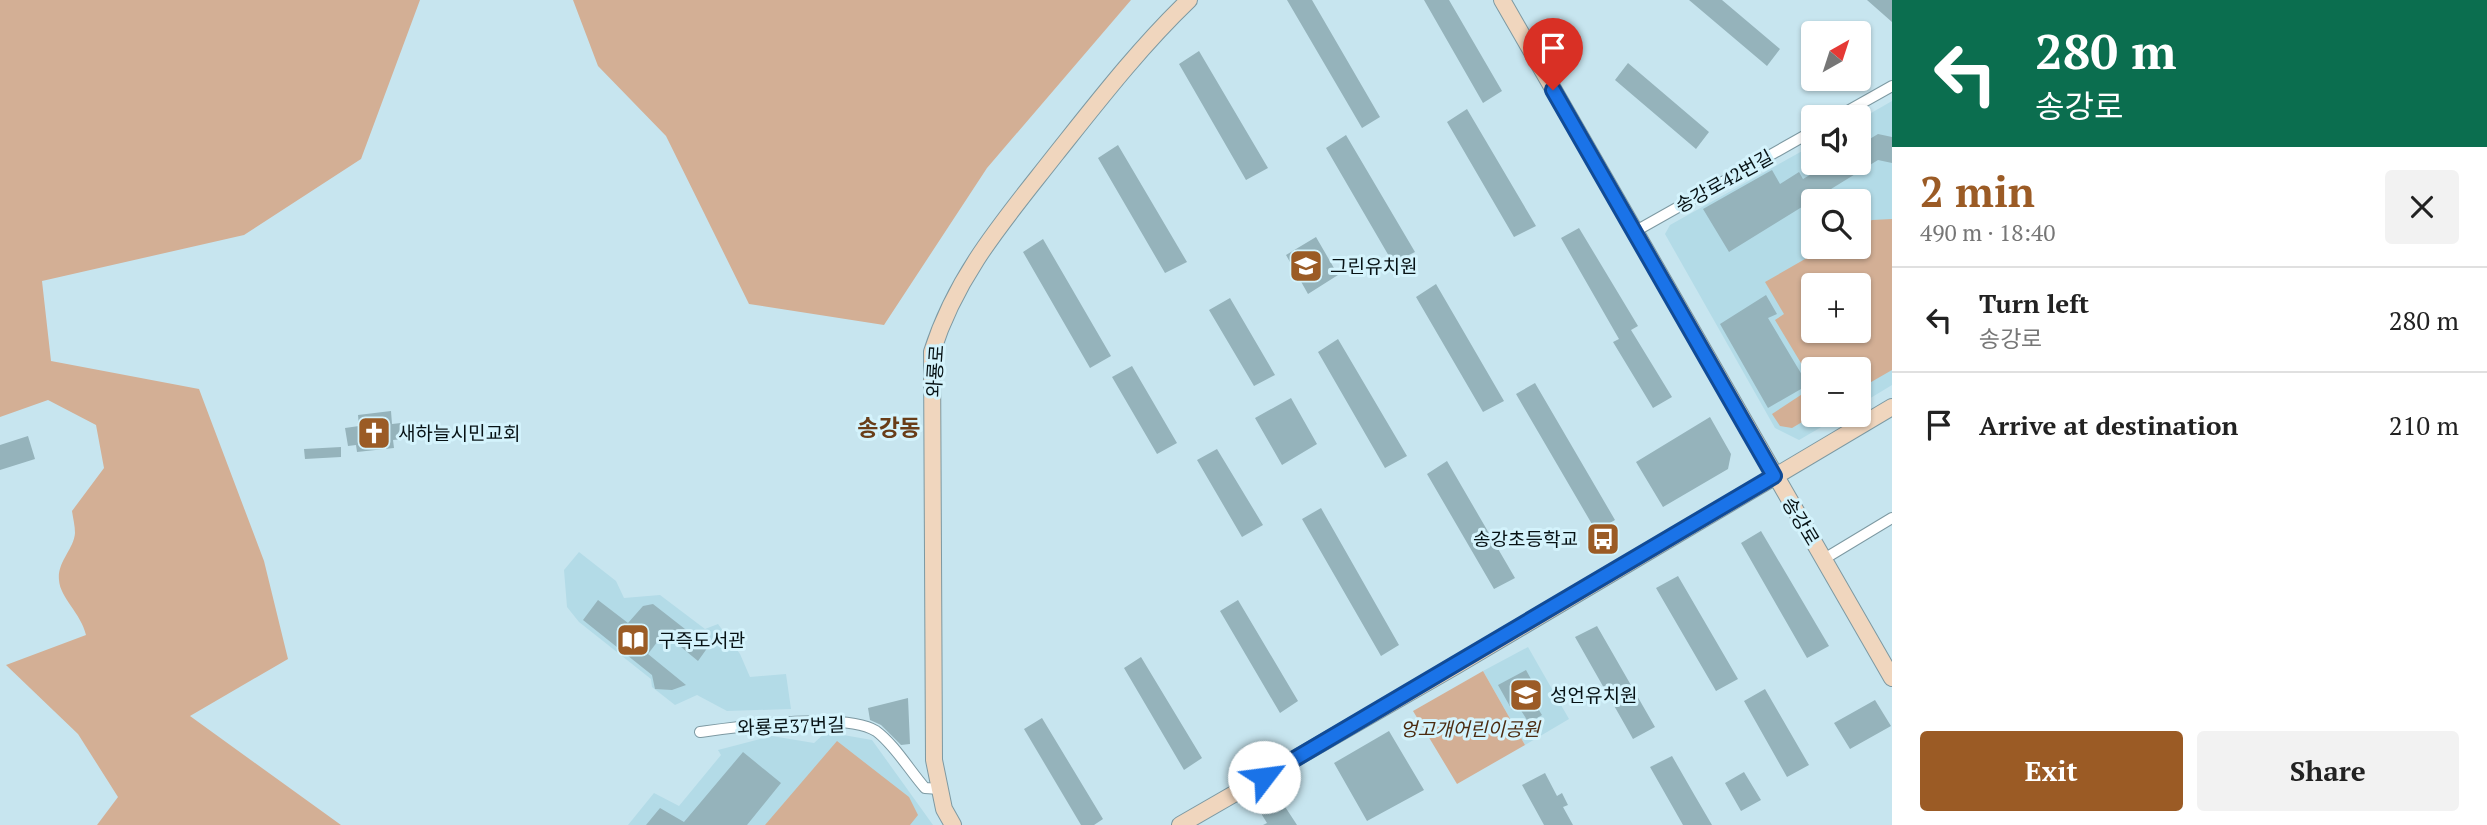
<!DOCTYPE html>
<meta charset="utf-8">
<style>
:root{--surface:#fff;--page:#f2f2f2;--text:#222;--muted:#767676;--line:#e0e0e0;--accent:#9b5b25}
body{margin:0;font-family:"PT Serif","Noto Sans KR",serif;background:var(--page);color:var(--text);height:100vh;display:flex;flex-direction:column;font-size:26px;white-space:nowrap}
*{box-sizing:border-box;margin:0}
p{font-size:23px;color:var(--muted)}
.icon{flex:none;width:38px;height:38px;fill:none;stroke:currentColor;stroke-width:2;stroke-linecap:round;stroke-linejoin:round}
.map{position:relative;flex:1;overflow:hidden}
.details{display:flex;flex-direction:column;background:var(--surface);width:595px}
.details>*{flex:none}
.hud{background:#0b6e4f;color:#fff;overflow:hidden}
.needle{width:46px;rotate:39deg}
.fabs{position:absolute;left:1801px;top:21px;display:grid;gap:14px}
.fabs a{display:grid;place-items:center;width:70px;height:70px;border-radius:7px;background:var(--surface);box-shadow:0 2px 5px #0004;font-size:35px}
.pin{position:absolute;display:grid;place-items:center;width:60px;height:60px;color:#fff;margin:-72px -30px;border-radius:50% 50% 50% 0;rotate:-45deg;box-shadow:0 0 7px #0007}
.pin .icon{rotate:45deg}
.me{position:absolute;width:77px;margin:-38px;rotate:60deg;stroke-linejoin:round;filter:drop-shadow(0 0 5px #0008)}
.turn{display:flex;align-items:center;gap:24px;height:147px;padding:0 28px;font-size:32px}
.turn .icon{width:91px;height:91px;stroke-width:2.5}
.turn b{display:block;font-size:49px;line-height:60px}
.round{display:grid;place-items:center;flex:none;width:74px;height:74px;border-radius:7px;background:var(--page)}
.head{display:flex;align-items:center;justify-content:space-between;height:119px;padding:0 28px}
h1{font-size:42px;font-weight:600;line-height:52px;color:var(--accent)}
.primary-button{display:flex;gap:14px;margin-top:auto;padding:14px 28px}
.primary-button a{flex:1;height:80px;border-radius:7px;background:var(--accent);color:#fff;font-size:28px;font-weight:600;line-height:80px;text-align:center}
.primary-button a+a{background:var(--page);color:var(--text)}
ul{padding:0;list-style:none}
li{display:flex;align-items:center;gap:21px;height:105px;padding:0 28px;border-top:2px solid var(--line)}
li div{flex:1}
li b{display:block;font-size:26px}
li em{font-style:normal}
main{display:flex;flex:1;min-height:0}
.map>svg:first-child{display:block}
.built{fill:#b3dbe7;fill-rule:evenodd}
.green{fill:#d3af95;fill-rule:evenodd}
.building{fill:#95b3bb}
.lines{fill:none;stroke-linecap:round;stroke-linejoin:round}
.street-casing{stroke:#7d99a2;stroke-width:12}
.secondary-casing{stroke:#7d99a2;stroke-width:18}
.street{stroke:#fff;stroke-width:10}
.secondary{stroke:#f0d6be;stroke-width:16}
.route-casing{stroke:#114b97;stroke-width:18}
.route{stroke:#1a73e8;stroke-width:12}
.labels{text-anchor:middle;stroke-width:6;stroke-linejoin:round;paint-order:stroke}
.street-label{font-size:19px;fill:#071215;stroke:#d4f3fc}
.poi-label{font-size:19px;fill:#071215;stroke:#d4f3fc;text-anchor:start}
.park-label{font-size:19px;font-style:italic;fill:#4c2b10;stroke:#d4f3fc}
.quarter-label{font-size:23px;font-weight:bold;fill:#693d18;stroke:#d4f3fc}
</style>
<main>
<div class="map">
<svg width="1892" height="825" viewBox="0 0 1892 825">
<rect width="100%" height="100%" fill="#c7e5ef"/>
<path class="built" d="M1892,101v284l-33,20 -1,-36h-45v46h29l-43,25 -24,-12 -110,-194 5,-9 143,-80v18h45l1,-43zM1813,201h45v46h-45zM1813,285h45v46h-45z
M579,552l37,29 8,17 36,-3 45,34 13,-5 22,30 10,23 36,-3 5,35 -64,2 -30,-16 -22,10 -23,-18 -1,-8 -72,-57 -12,-15 -3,-37z
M1528,647l41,72 -44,26 -42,-74z
M826,732l46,8 61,85h-305l26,-32 25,13 42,-51 -3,-5 54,-14 42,7z"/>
<path class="green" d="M0,0h420l-59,159 -117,76 -202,46 9,80 148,28 65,172 24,98 -98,57 151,109h-244l21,-28 -40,-63 -72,-69 80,-30c-5,-22 -26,-37 -27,-55 -2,-18 15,-31 16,-47 0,-7 -2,-15 -3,-22l32,-43 -8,-43 -48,-25 -48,17z
M573,0h558l-144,168 -103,157 -135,-21 -83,-168 -68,-70z
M1892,219v151l-33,19 -1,-20h-45v14l-38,-63 9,-6 -19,-32 61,-35h32l1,-19 13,-8zM1858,285v46h-45v-46z
M1813,387l1,28 -22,13 -12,-2 -8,-12z
M1483,671l42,74 -68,39 -44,-73z
M837,741l72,56 9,18 -8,10h-145z"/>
<path class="building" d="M1287,0h25l68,117 -18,11z
M1424,0h25l53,91 -19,12z
M1689,0h33l58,49 -13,17z
M1867,0h25v22z
M1199,51l69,117 -22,12 -67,-116z
M1628,63l81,69 -13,17 -81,-69z
M1467,109l69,117 -22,11 -67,-115z
M1878,134l14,3v26l-14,-3 -149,92 -26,-43 69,-39 8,14 19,-12 4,7 27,-16h28v-17z
M1346,135l69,117 -22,11 -67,-115z
M1118,145l69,117 -22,11 -67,-115z
M1579,228l59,98 -7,4 41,67 -19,11 -40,-66 6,-3 -58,-101z
M1316,237l22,38 -30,19 -22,-39z
M1043,239l68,117 -21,12 -67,-116z
M1436,284l68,117 -21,11 -67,-115z
M1766,295l11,19 -9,4 40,67 -40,23 -48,-84z
M1230,298l45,77 -21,11 -45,-76z
M1338,339l69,117 -22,12 -67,-116z
M1132,366l45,77 -20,11 -45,-77z
M1535,383l80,137 -19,11 -80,-137z
M1291,398l26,46 -35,21 -27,-47z
M391,411l1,13 9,-1 2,16 -10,1 1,8 -37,4 -1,-7 -8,1 -3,-18 14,-2 -1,-11z
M1710,417l21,37 -3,15 -65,38 -27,-45z
M28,436l7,23 -35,11v-25z
M341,447v10l-36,2 -1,-10z
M1217,449l46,76 -21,12 -45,-77z
M1447,461l68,117 -21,11 -67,-115z
M1321,508l78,137 -18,11 -79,-137z
M1761,531l68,115 -22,12 -66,-115z
M1678,576l60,103 -22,12 -60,-103z
M598,600l30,23 15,-17 10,-2 55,43 -10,14 -34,-28 -16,21 38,31 -14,5 -17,-1 -3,-14 -69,-55z
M1238,600l60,101 -18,12 -60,-102z
M1597,626l58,101 -22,12 -58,-102z
M1141,657l61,101 -18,12 -60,-102z
M1526,670l11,20 -8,4 13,21 -13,8 -11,-17 -6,4 -14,-25z
M1765,689l44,76 -22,12 -43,-76z
M908,698l2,46 -9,1 -20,-20 -11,-5 -2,-12z
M1875,700l16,26 -41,23 -16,-26z
M1042,718l61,101 -9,6h-13l-57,-96z
M1389,731l35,59 -57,31 -33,-58z
M743,752l38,31 -34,42h-101l14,-17 24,14z
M1672,756l23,40 17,29h-29l-33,-58z
M1744,772l17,28 -20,11 -16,-28z
M1545,773l12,23 5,-3 6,12 -5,2 10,18h-29l-22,-40z
M1280,799l17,26h-34l4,-2 -8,-13z"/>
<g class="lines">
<defs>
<path id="street" d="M1837,117l55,-31
M1634,232l179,-101
M1824,559l68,-41
M700,732c37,-5 145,-21 176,-1 18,13 34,40 49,57l15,1"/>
<path id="secondary" d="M1502,0l390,678
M953,825l-9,-16 -10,-49 -2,-408c25,-79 74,-134 124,-198 43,-54 84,-107 133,-154
M1180,825l274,-158 438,-260"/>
</defs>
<use href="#street" class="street-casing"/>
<use href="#secondary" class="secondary-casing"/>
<use href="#street" class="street"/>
<use href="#secondary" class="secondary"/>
</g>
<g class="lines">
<defs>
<path id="route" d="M1264,777l510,-301 -221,-386"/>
</defs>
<use href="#route" class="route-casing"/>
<use href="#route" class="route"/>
</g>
<defs>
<symbol id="school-square" viewBox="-11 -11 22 22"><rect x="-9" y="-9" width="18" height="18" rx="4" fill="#9b5b25" stroke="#d4f3fc"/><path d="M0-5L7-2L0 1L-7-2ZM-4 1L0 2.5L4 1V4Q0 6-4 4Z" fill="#fff"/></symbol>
<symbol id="church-square" viewBox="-11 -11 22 22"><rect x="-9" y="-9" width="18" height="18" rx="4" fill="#9b5b25" stroke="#d4f3fc"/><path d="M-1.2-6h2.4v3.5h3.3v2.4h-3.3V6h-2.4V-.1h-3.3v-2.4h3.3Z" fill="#fff"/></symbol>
<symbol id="bus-square" viewBox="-11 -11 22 22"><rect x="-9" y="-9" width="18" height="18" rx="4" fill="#9b5b25" stroke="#d4f3fc"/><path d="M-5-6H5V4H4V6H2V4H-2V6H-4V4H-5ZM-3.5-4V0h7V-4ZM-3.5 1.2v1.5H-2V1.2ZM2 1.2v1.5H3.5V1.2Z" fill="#fff"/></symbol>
<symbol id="library-square" viewBox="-11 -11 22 22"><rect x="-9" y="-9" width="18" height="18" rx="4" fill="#9b5b25" stroke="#d4f3fc"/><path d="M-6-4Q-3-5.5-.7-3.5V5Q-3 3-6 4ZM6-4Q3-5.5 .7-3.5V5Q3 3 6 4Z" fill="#fff"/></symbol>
</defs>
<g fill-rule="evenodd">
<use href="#school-square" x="1287" y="247" width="38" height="38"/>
<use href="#church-square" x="355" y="414" width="38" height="38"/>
<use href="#bus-square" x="1584" y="520" width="38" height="38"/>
<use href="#library-square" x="614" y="621" width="38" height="38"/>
<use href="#school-square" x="1507" y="676" width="38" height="38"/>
</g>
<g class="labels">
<g class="street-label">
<text transform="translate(1724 181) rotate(-29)" y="7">송강로42번길</text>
<text transform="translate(935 371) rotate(-86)" y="7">와룡로</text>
<text transform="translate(1801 521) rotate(59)" y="7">송강로</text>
<text transform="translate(791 726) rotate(-2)" y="7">와룡로37번길</text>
</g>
<g class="poi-label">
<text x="1330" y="273">그린유치원</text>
<text x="398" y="440">새하늘시민교회</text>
<text x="1578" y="546" text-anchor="end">송강초등학교</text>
<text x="658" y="647">구즉도서관</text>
<text x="1550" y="702">성언유치원</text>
</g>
<g class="park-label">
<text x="1470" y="736">엉고개어린이공원</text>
</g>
<g class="quarter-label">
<text x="889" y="436">송강동</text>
</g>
</g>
</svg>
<div class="fabs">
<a><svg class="needle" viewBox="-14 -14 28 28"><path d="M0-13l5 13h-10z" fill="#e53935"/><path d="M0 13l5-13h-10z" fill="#767676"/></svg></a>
<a><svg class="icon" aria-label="sound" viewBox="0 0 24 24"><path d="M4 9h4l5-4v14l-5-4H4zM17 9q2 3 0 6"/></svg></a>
<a><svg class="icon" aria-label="search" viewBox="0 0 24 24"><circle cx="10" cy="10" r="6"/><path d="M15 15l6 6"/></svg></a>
<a>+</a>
<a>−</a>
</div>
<div class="pin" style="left:1553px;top:90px;background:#d93025"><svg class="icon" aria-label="arrive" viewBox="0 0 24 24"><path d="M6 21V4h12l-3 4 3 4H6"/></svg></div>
<svg class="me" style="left:1264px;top:777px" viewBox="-20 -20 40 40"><circle r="19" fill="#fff"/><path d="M0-13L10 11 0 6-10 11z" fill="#1a73e8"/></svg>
</div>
<section class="details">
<div class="hud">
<div class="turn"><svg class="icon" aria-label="left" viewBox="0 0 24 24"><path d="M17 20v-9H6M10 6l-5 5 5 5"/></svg><div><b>280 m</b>송강로</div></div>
</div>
<div class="head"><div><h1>2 min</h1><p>490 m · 18:40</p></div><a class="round"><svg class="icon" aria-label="close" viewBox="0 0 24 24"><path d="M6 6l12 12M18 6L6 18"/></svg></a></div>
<ul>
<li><svg class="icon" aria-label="left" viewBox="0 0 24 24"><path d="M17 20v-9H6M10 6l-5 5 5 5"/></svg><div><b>Turn left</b><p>송강로</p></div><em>280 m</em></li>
<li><svg class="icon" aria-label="arrive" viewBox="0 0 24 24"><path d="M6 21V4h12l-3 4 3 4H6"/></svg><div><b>Arrive at destination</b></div><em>210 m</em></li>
</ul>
<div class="primary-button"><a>Exit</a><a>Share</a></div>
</section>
</main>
